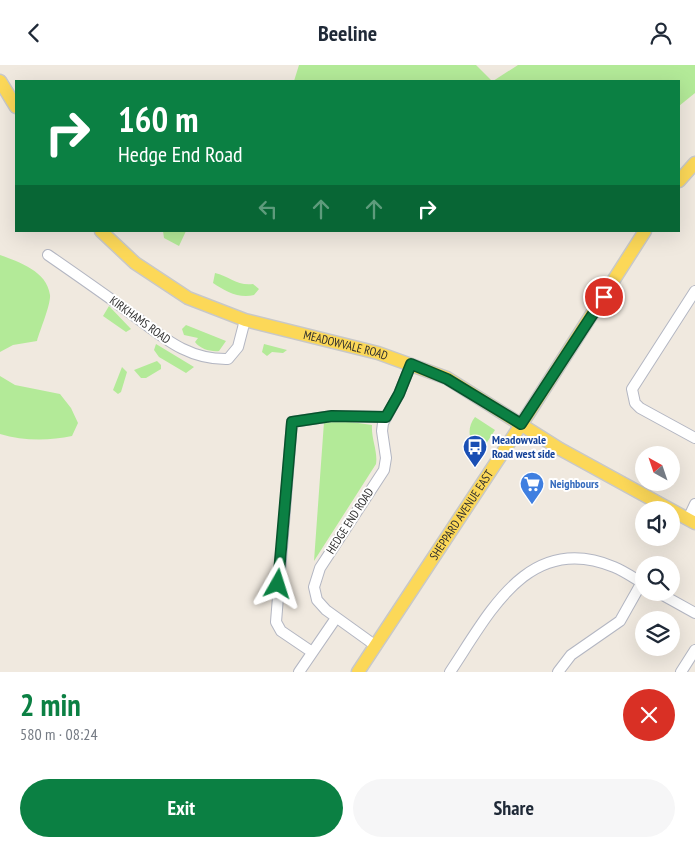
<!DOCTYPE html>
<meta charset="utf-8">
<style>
:root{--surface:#fff;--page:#f6f6f7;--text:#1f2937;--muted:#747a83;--accent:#0b8043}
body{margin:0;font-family:"PT Sans Narrow",sans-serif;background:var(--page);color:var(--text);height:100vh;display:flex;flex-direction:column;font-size:19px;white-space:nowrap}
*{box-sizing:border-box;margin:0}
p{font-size:16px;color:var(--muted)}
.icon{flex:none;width:28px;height:28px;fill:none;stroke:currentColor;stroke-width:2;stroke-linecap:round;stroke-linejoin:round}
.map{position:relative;height:607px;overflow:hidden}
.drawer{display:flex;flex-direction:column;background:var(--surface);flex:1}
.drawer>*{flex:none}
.guide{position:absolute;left:15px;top:15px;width:665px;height:152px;border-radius:0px;box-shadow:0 5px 20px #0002;background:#0b8043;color:#fff;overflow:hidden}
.needle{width:32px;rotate:320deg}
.tools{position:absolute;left:635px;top:381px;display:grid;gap:10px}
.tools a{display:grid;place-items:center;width:45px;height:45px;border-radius:50%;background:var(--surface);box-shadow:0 5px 20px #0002;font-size:25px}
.pin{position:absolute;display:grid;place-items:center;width:42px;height:42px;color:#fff;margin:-21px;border:2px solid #fff;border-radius:50%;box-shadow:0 1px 5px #0007}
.me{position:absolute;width:55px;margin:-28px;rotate:6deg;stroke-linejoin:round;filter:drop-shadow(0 0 4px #0008)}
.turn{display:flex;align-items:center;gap:18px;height:105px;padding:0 20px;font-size:22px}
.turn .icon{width:65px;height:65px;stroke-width:2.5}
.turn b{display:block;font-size:35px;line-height:42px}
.lanes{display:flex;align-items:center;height:48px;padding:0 20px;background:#0003;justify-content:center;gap:25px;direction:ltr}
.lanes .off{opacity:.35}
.round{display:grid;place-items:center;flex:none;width:52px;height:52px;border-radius:26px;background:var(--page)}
.overview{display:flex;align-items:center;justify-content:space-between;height:85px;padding:0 20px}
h1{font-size:30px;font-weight:700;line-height:38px;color:var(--accent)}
.cta{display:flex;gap:10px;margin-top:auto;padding:10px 20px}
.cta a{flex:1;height:58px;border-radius:30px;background:var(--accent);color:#fff;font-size:20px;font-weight:700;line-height:58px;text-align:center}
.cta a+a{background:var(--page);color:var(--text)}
header{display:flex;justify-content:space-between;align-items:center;height:65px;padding:0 20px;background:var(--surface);font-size:22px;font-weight:700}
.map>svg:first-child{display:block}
.green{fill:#b3ea98}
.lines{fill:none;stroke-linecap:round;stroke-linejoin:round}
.minor-casing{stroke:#b3b6c2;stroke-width:12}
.major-casing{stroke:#c8c8c8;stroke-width:15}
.minor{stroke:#fff;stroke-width:10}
.major{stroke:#fcd858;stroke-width:12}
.route-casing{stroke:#07532c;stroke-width:12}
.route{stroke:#0b8043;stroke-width:9}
.labels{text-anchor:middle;stroke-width:4;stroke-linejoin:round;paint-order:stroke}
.street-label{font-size:12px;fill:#2d2d2d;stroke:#fff}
.transit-label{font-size:12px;font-weight:bold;fill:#164399;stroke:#fff;text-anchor:start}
.shop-label{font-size:12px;font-weight:bold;fill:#366cbe;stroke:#fff;text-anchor:start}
</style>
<header><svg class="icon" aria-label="back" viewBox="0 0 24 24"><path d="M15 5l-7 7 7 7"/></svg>Beeline<svg class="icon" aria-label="person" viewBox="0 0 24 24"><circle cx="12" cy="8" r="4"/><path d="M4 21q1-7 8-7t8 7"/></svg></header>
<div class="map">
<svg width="695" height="607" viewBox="0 0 695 607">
<rect width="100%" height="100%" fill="#f0e9df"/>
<path class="green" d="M299,0h177l16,16h-198z
M518,0h177v28l-16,13v-25h-186z
M163,166h23l-7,15 -15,-8z
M0,190c19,7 47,16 50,40 1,9 -10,35 -13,46l-24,4 -13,7z
M215,208c14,3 22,13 38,11l6,5 -5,6c-15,4 -29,-4 -41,-12z
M109,241l22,23 -5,3 -23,-16z
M186,260l40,16 -7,10c-8,1 -19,-2 -24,-9l3,-4 -14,-3 -2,-6z
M156,279l38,23 -8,6 -27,-16 -5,-7z
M264,279l23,6 -4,3 -11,-1 -5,4 -5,-4z
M157,296l4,4v4l-15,9h-5l-7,-8z
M122,302l5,5 -6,20 -3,2 -5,-4z
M0,311l15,9 45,9 11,14 7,15 -6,13c-23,5 -49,5 -72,-2z
M475,352l20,13 -13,20c-14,-5 -16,-22 -7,-33z
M337,355l35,5c-1,14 6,26 4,39l-62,97 10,-139z"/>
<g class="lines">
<defs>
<path id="minor" d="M48,190c26,18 52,36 78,55 33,23 58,50 102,49l10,-12 7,-27
M695,226l-63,98 3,14 5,5 55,30
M688,454l7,-15
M659,528l36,20
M376,581l-50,-36 -9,-10 -3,-13 6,-19 64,-98 2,-12 -4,-27 1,-8 16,-29 12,-30
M312,587l-31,-21 -5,-9 16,-200 40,-6 54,1
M299,607l37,-54
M450,607c39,-58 78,-141 164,-105 10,4 20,11 30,17
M558,607l13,-17 49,-34 22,-39
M681,607l14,-22"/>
<g id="major">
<path d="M0,16l16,26"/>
<path d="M679,116l16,-18"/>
<path id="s1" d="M101,166l34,32 53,35 57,22 133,33 69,25 113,71 135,74"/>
<path id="s2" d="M358,607l172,-261 115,-180"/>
</g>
</defs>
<use href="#minor" class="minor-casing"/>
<use href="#major" class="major-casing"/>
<use href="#minor" class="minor"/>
<use href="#major" class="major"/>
</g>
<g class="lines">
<defs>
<path id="route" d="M278,519l14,-162 40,-6 54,1 13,-23 12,-30 36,15 74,45 83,-127"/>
</defs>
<use href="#route" class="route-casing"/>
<use href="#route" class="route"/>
</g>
<defs>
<symbol id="bus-pin" viewBox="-11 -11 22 30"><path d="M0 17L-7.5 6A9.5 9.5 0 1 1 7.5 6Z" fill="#1a4fb4" stroke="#fff"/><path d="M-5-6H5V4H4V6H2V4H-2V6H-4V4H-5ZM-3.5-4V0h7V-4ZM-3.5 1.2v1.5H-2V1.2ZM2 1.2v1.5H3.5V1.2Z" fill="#fff"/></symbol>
<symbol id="supermarket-pin" viewBox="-11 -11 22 30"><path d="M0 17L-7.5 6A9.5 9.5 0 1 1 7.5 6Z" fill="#3f7fe0" stroke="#fff"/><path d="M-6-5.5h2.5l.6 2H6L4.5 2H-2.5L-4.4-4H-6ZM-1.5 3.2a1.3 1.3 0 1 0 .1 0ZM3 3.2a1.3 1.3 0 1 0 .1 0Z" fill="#fff"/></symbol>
</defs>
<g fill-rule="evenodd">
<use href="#bus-pin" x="461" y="368" width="28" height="38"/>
<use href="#supermarket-pin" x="518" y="405" width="28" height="38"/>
</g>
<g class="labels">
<g class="street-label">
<text transform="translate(140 255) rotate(36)" y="4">KIRKHAMS ROAD</text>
<text dy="4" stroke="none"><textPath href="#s1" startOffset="275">MEADOWVALE ROAD</textPath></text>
<text dy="4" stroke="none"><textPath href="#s2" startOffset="188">SHEPPARD AVENUE EAST</textPath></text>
<text transform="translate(350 456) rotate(-57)" y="4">HEDGE END ROAD</text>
</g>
<g class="transit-label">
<text x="492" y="379">Meadowvale<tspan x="492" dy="14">Road west side</tspan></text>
</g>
<g class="shop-label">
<text x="550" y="423">Neighbours</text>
</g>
</g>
</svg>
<div class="tools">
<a><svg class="needle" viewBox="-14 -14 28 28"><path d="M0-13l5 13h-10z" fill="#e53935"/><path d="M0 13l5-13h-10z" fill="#747a83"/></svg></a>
<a><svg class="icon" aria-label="sound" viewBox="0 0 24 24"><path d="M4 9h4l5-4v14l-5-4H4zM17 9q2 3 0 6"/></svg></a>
<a><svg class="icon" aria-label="search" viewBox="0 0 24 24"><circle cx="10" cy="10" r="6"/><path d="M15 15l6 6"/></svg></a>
<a><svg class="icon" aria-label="layers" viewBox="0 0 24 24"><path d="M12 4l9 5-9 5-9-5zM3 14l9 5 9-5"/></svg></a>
</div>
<div class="pin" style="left:604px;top:232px;background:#d93025"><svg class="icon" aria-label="arrive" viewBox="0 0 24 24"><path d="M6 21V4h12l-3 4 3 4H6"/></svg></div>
<svg class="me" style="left:278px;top:519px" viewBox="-20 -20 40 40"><path d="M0-17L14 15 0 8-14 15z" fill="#0b8043" stroke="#fff" stroke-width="4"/></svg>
<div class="guide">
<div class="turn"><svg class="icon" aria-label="right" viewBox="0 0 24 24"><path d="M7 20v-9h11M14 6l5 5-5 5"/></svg><div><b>160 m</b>Hedge End Road</div></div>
<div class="lanes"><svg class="icon off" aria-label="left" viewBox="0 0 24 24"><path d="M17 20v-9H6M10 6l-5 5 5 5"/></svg><svg class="icon off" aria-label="ahead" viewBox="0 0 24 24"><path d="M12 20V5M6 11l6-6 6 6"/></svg><svg class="icon off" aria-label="ahead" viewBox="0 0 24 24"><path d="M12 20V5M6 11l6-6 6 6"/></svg><svg class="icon" aria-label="right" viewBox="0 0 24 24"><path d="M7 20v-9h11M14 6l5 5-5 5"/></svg></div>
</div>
</div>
<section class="drawer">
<div class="overview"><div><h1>2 min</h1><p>580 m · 08:24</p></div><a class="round" style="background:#d93025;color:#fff"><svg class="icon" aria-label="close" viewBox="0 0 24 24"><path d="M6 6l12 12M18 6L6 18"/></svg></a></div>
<div class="cta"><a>Exit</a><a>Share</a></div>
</section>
